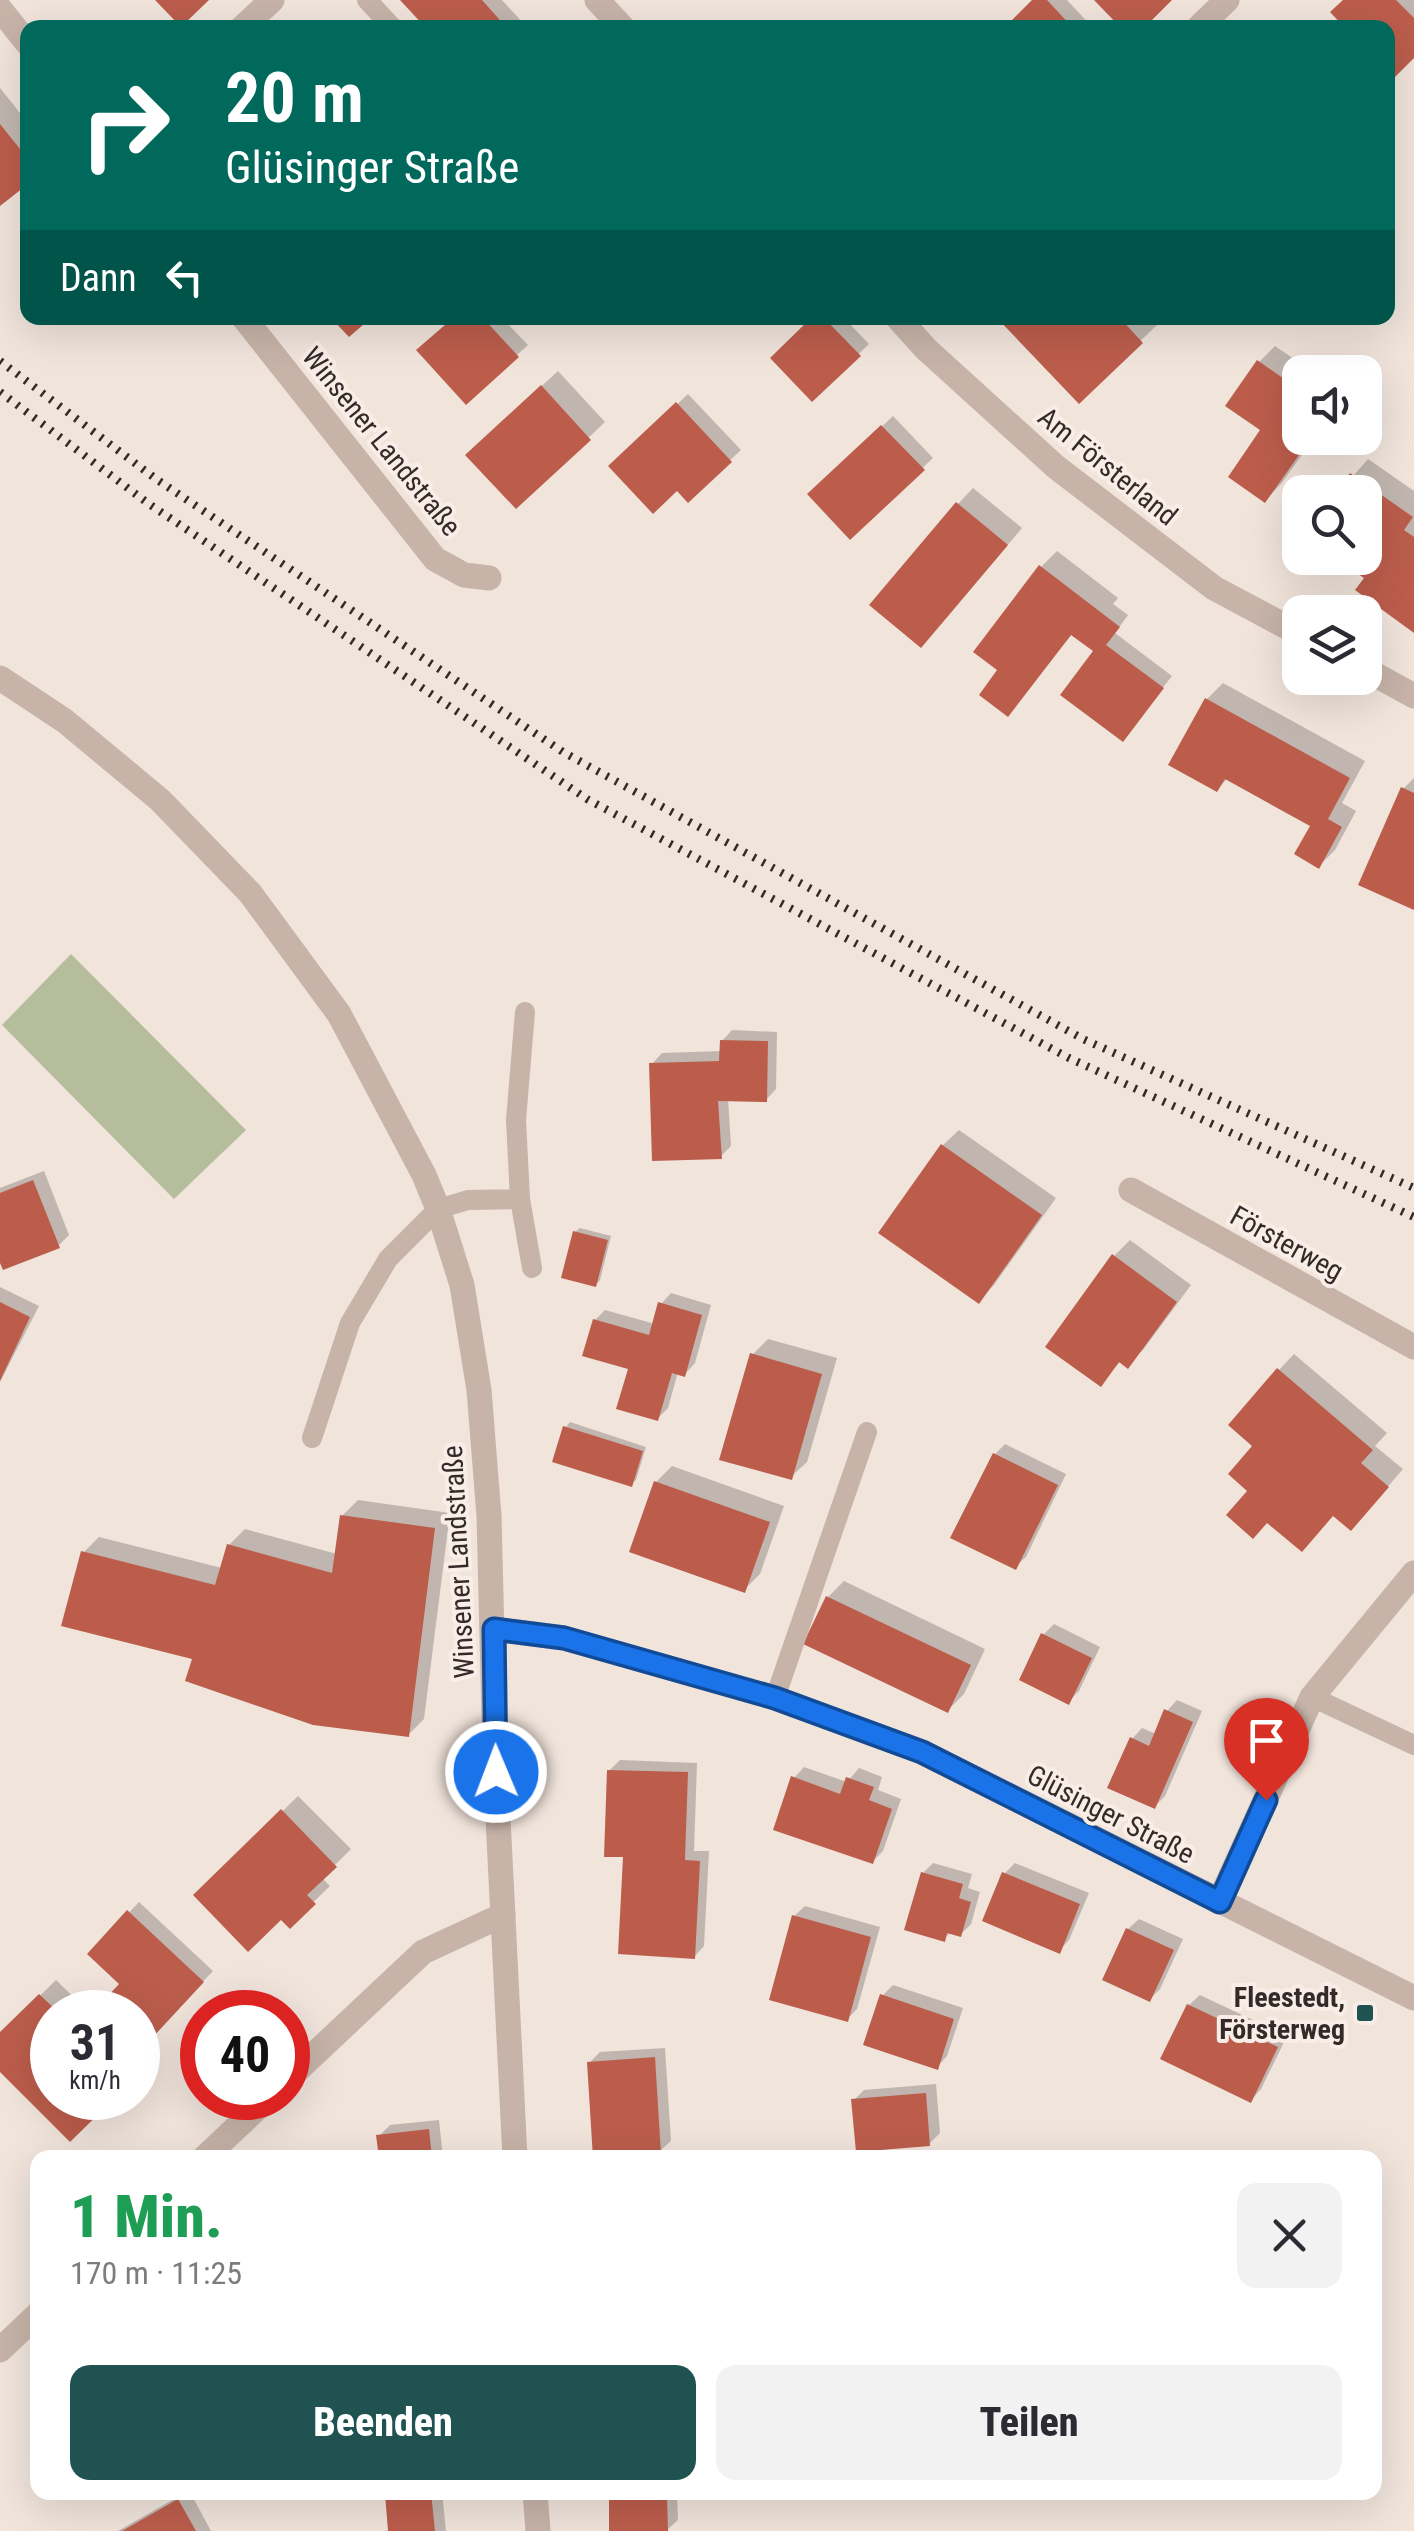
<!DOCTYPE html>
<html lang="de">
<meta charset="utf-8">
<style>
:root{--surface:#fff;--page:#f2f2f3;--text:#2b2b33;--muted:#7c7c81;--accent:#205251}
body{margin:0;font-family:"Roboto Condensed",sans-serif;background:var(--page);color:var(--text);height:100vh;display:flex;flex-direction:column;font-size:38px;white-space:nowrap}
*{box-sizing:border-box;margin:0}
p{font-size:32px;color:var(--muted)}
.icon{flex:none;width:55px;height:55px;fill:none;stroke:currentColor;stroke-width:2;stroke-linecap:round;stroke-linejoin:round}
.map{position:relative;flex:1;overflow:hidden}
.sheet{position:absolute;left:30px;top:2150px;width:1352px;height:350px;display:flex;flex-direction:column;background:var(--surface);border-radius:20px;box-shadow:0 10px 40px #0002}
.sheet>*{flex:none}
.top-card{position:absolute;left:20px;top:20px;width:1375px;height:305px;border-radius:20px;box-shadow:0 10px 40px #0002;background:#00695c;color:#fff;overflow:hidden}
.buttons{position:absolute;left:1282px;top:355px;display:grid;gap:20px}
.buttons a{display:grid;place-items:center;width:100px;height:100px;border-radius:20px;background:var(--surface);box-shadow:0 10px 40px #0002;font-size:50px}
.speed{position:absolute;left:30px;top:1990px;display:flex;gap:20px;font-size:50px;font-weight:700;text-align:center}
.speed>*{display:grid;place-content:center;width:130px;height:130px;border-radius:50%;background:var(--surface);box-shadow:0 10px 40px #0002;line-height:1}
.speed small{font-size:25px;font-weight:400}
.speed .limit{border:15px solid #d22;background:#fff;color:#111}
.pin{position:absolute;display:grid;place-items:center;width:85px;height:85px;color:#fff;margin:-102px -42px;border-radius:50% 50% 50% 0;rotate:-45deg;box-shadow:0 0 10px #0007}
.pin .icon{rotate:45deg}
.me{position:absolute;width:110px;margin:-55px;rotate:359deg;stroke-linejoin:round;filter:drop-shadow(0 0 8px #0008)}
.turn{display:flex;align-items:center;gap:35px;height:210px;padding:0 40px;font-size:45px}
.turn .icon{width:130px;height:130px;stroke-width:2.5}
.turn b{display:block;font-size:70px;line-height:85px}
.then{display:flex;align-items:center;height:95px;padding:0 40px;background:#0003;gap:20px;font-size:38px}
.round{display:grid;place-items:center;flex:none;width:105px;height:105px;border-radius:20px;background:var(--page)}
.summary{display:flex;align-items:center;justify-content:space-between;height:170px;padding:0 40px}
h1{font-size:60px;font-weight:800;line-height:75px;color:#1e9e55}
.button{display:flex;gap:20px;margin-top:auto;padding:20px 40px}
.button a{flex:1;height:115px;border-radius:20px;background:var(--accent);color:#fff;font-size:40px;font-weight:800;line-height:115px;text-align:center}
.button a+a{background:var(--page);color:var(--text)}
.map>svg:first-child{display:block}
.green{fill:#b5bd9c}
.shadow{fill:#0003}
.building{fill:#bc5d4c}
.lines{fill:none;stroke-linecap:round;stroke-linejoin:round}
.service{stroke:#c7b3a8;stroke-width:20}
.minor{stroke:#c7b3a8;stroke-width:25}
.tertiary{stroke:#c7b3a8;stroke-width:25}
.rail{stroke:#342a28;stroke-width:8;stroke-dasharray:2.5 8;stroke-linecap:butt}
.route-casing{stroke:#114b97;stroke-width:25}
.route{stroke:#1a73e8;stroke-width:18}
.poi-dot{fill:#205251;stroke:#f8eee7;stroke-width:4}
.labels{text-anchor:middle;stroke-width:8;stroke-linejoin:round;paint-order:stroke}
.street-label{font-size:28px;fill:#342a28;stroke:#f8eee7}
.poi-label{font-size:28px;font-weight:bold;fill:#342a28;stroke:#f8eee7;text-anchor:end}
</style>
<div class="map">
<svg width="1414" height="2531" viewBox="0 0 1414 2531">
<rect width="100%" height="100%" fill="#f0e4db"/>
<path class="green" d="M71,954l175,176 -72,69 -172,-174z"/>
<path class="shadow" d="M405,0h97l21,23 -4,5h-90z
M1035,0h32l26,28h-86z
M1346,0h68v55l-20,19 -6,-7v-39z
M0,88l28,35v58l-28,22z
M455,318h47l26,27 -11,10 -87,-15z
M814,318h30l25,26 -57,55 -39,-41z
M1000,318h150l7,7 -78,75z
M1275,346l38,26h-13v66h14l-33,46 -16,16 -6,-138z
M558,371l47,51 -88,84 -33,-67z
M688,394l53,56 -53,49 -11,-11 -55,-32z
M893,416l40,42 -83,78 -39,-42z
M1368,459l46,32v139l-47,-53 -28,-19h26v-66h-26z
M973,488l49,40 -85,101 21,-125z
M1057,551l61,47 -5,6 15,11 -13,18 57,43 -49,62 -26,-88 -24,-17 -65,80 -8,-43 41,-103z
M1223,683l142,78 -23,42 14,8 -21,39 -16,16 -6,-41 -85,-47 -11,11 -10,-90z
M1414,778v129l-11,-118z
M732,1030l45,2 -1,57 -10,11 -38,-1 3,47 -10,10 -69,-92 10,-11 60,-2v-10z
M959,1130l97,68 -62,87 -15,16 -36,-156z
M44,1171l25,64 -11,11 -58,10v-68z
M580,1228l31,8 -11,44 -4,5 -21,-53z
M1130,1240l61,45 -48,65 -16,15 -6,-4 -21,23 14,-128z
M0,1287l39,19 -39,76z
M671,1293l40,12 -16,58 -10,11 -7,-2 -10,36 -10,10 -27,-51 -36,-47 10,-10 50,14 6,-20z
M768,1339l69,19 -30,104 -16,15 -39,-122z
M1294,1354l93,79 -12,13 28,23 -36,42 -33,2 -83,-22 28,-121z
M570,1422l76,25 -10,33 -5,4 -65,-57z
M1005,1444l61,30 -40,83 -11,10 -20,-113z
M672,1466l112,40 -24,68 -16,16 -88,-108z
M358,1500l92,13 -26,206 -16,16 -213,-78 -112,-104 16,-16 123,31 7,-23 16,-16 92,25 5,-38z
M844,1581l141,68 -21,45 -16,16 -120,-113z
M1054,1624l46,23 -21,44 -11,11 -25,-67z
M1177,1700l25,11 -37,85 -10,10 -23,-67 10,-11 14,6 11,-23z
M620,1760l77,3 -3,88h15l-5,95 -10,11 -68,-103 -17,-83z
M804,1767l43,15 12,-14 23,9 -4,13 23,9 -18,52 -11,11 -78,-84z
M298,1796l53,53 -29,29 8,8 -40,39 -9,-9 -84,-21z
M933,1863l39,11 -4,14 12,4 -9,32 -11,11 -9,-3 -7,7 -21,-66z
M1015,1863l74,30 -20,47 -10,11 -55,-77z
M139,1902l74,69 -61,64 -14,-13v-10h-10l-17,-15 12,-13 -33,-30z
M805,1906l75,21 -23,82 -10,10 -53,-103z
M1139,1919l44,20 -23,50 -10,10 -22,-70z
M56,1980l33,32h-37v86h60l-42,41 -70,-71v-33z
M893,1985l70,23 -16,48 -10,11 -55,-71z
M1200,1995l87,41 -26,53 -10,11 -87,-42 25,-53z
M665,2048l6,93 -11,10 -71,-88 11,-11z
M936,2084l4,49 -11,11 -75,-44 10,-10z
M439,2120l4,38h-62l-2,-22 11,-11z
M186,2492h4l21,39h-93z
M390,2492h52l4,39h-62l7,-1 -3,-35z
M611,2492h96l-30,2 1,26 -11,10z"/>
<path class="building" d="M155,0h54l-28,27z
M400,0h82l25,28h-81z
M1032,0h15l26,28h-69z
M1094,0h78l-28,28h-23z
M1343,0h53l18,18v40l-20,20 -6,-7v-43h-43l-15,-16z
M0,124l28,35v25l-28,22z
M331,318h40l-22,19z
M453,318h30l36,39 -53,48 -50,-55z
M811,318h13l37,38 -49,46 -42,-44z
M997,318h123l23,25 -64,61z
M1257,360l43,30v48h11l-46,65 -37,-26 32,-47 -35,-24z
M541,385l50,55 -75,69 -51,-54z
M676,402l56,60 -44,41 -11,-12 -24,23 -45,-48z
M881,425l44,45 -75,70 -43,-46z
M1350,473l63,44 -9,13 10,7v96l-59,-43 9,-12 -29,-20h30v-66h-29z
M956,502l52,43 -87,103 -52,-43z
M1039,565l81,62 -14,18 58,43 -41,54 -63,-47 33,-44 -22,-16 -63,82 -29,-22 18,-25 -24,-18z
M1205,698l145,80 -22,41 14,8 -23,42 -25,-15 16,-28 -85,-47 -8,13 -49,-27z
M1401,787l13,6v117l-56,-25z
M720,1040l48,1 -1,61 -49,-1 4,58 -70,2 -3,-98 70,-2z
M941,1144l101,71 -63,89 -101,-71z
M33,1180l27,68 -57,22 -3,-7v-70z
M573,1231l35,9 -12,47 -35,-9z
M1112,1254l65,48 -49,67 -9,-7 -18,25 -56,-40z
M0,1302l30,15 -30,64z
M658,1302l44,13 -17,62 -13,-4 -14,48 -42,-12 12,-40 -46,-13 11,-37 56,16z
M750,1353l72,21 -30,106 -73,-20z
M1277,1368l96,82 -12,13 28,24 -38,44 -18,-15 -31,36 -35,-29 -14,16 -27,-24 21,-24 -19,-17 24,-28 -24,-21z
M563,1426l80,25 -11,36 -80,-25z
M993,1453l65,32 -42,85 -66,-32z
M654,1481l116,41 -25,71 -116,-41z
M340,1515l95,13 -26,209 -96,-12 -128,-44 7,-22 -131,-33 20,-75 134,34 12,-41 105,29z
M826,1596l145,69 -23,48 -145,-69z
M1041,1633l51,25 -23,47 -50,-25z
M1164,1709l29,13 -38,87 -48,-21 23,-51 19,9z
M607,1770l81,2 -3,88 15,1 -5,98 -77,-5 5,-97h-19z
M791,1776l49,18 6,-17 28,10 -5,13 23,9 -19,55 -100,-34z
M281,1809l56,58 -30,28 9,9 -26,25 -9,-9 -33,32 -55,-57z
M921,1872l42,12 -4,14 12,4 -10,35 -14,-4 -2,9 -41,-12z
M1002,1872l78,32 -20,50 -78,-33z
M127,1910l77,72 -52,56 -14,-13v-13h-14l-17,-15 12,-13 -32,-30z
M792,1915l79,22 -23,85 -79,-22z
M1126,1928l48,22 -24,52 -48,-22z
M39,1994l19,18h-6v86h63l-45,44 -70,-70v-40z
M880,1994l74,25 -16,51 -75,-25z
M1187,2004l91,43 -27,56 -91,-44z
M655,2057l6,97 -68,4 -6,-96z
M926,2093l4,53 -74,6 -5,-53z
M429,2129l3,29h-53l-3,-23z
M431,2492l4,39h-47l-3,-37z
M609,2492h98v4l-40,1 1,34h-59z
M178,2499l18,32h-74z"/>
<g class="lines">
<path class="service" d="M367,0l26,28
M520,1199l12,69
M312,1438l38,-115 38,-64 50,-50 30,-9 52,-1 -4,-79 9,-108
M1312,1697l102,48
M775,1698l92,-266"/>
<path class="minor" d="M597,0l26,28
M0,9l28,35
M242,28l30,-28
M1198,28l29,-28
M244,318l191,241 29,16 25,3
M898,318l28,31 130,118 158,121 86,46
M1365,669l49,27
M1131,1190l283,157
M1219,1902l93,-205 102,-124
M288,2079l135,-127 80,-37
M204,2158l64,-60
M0,2350l38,-36"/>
<path class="tertiary" d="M0,678l65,43 95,79 90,93 89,121 85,161 14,34 24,76 17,105 10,126 6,242 20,400
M494,1629l70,9 211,60 147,54 492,246
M535,2492l3,39"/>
<path class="rail" d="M0,361l156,118 407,273 520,287 331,149
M0,392l149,112 438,295 482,259 345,159"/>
</g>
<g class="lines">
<defs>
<path id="route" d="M496,1772l-2,-143 70,9 211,60 147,54 298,150 46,-102"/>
</defs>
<use href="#route" class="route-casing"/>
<use href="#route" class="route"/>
</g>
<rect class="poi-dot" x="1355" y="2003" width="20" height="20" rx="5"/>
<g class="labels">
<g class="street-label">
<text transform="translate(382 441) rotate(51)" y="10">Winsener Landstraße</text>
<text transform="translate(1108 466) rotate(39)" y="10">Am Försterland</text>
<text transform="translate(1287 1243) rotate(29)" y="10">Försterweg</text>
<text transform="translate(458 1562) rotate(-93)" y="10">Winsener Landstraße</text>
<text transform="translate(1111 1814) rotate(27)" y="10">Glüsinger Straße</text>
</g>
<g class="poi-label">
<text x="1345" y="2007">Fleestedt,<tspan x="1345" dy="32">Försterweg</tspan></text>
</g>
</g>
</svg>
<div class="buttons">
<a><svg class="icon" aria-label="sound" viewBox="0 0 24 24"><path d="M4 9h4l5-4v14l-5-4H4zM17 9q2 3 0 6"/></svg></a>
<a><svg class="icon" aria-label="search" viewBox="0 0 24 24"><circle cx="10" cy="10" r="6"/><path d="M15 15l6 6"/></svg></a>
<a><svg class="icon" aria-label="layers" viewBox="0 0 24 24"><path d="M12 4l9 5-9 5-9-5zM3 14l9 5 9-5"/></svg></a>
</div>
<div class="speed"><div>31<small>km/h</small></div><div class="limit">40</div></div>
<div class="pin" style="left:1266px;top:1800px;background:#d93025"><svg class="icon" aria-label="arrive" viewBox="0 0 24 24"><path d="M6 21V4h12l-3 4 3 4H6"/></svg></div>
<svg class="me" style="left:496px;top:1772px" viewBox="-20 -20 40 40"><circle r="17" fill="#1a73e8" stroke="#fff" stroke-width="3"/><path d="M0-11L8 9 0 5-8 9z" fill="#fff"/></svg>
<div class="top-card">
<div class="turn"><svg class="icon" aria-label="right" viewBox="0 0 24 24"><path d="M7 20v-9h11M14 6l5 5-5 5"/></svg><div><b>20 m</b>Glüsinger Straße</div></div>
<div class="then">Dann<svg class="icon" aria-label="left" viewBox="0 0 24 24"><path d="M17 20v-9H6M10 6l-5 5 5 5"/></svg></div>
</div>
<section class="sheet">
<div class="summary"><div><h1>1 Min.</h1><p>170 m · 11:25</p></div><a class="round"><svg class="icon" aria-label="close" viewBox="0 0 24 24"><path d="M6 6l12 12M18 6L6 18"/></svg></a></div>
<div class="button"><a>Beenden</a><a>Teilen</a></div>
</section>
</div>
